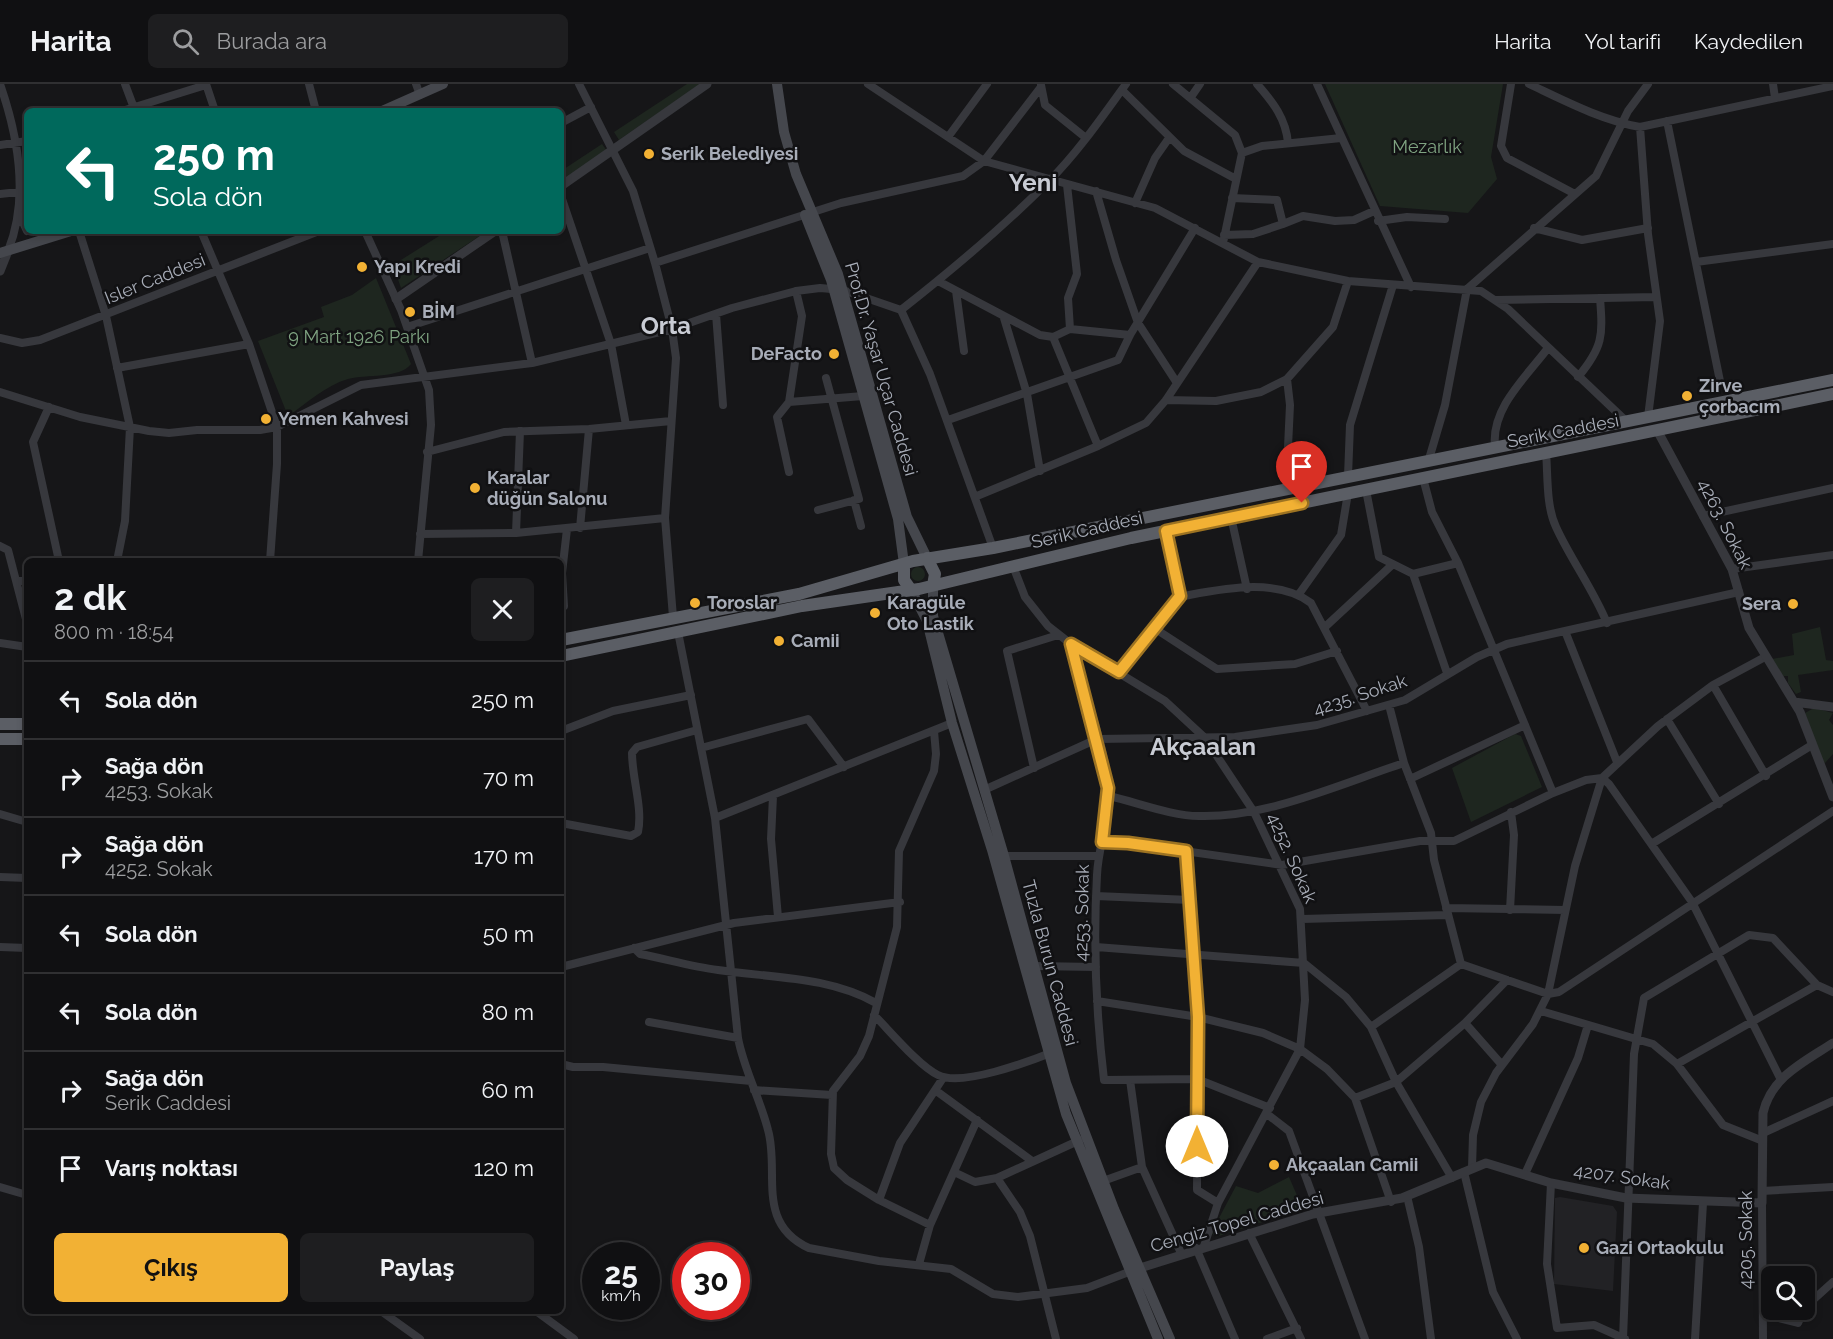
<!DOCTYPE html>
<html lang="tr">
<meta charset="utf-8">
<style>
:root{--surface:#101012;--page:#1e1e20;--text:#f1f3f6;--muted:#9c9d9f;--line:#303032;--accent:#f2b134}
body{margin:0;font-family:Raleway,sans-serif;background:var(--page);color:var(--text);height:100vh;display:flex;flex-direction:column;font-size:22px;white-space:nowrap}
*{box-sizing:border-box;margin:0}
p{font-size:20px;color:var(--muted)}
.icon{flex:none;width:33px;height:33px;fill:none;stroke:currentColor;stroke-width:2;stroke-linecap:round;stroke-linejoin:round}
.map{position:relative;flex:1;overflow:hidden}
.sheet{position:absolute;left:24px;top:474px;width:540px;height:756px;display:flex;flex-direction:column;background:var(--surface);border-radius:9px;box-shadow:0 3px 9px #0003,0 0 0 2px var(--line)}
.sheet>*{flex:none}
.top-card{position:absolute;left:24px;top:24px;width:540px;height:126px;border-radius:9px;box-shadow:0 3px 9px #0003,0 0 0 2px var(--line);background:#00695c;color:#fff;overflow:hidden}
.tools{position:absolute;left:1761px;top:1182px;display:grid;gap:12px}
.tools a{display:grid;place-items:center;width:54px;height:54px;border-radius:9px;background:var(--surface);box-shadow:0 3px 9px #0003,0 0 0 2px var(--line);font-size:30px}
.speed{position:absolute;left:582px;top:1158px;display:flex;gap:12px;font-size:30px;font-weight:700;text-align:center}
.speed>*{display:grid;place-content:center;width:78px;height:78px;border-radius:50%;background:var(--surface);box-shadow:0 3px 9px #0003,0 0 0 2px var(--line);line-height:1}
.speed small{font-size:15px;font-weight:400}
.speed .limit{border:9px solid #d22;background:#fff;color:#111}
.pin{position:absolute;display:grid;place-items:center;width:51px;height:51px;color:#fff;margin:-62px -26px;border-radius:50% 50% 50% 0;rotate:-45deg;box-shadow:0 0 6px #0007}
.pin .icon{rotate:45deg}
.me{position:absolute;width:66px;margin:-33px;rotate:0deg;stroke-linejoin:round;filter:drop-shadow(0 0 4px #0008)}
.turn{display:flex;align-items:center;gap:21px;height:126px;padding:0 30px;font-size:27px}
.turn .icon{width:78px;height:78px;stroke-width:2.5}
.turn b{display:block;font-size:42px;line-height:51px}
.round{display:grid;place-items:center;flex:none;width:63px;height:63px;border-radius:9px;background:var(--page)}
.summary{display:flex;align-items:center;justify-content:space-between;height:102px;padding:0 30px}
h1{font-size:36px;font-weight:700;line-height:45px}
.action{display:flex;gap:12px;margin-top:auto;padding:12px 30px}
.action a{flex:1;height:69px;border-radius:9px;background:var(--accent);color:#111;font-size:24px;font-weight:700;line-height:69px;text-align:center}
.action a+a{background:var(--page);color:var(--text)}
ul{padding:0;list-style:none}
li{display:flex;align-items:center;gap:18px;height:78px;padding:0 30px;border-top:2px solid var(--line)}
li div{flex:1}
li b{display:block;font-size:22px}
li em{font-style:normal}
header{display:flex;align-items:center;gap:36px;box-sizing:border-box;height:84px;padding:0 30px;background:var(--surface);border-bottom:2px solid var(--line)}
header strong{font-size:28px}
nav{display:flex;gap:33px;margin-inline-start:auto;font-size:21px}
.search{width:420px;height:54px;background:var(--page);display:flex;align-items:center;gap:15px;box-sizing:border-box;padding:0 21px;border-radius:9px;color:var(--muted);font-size:22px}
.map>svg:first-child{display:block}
.built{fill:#222225}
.green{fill:#1e261f}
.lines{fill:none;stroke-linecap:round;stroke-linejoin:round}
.minor{stroke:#37383d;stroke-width:8}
.tertiary{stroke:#37383d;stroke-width:9}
.secondary{stroke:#45474d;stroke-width:10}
.trunk{stroke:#5b5e65;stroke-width:12}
.route-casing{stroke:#9d7322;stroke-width:15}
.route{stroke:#f2b134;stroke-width:10}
.poi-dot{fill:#f2b134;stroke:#111113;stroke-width:2}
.labels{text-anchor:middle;stroke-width:5;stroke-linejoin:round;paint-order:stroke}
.park-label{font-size:18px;fill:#7fa381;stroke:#111113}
.poi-label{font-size:18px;font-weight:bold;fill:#a8adb8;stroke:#111113;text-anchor:start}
.street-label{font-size:18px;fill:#a8adb8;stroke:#111113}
.district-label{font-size:24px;font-weight:bold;fill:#c9ccd4;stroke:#111113}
</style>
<header>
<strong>Harita</strong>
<div class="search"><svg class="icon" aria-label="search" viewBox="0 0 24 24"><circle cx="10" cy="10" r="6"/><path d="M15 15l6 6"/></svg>Burada ara</div>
<nav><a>Harita</a><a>Yol tarifi</a><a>Kaydedilen</a></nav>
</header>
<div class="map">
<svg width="1833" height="1255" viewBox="0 0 1833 1255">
<rect width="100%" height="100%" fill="#161618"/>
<path class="built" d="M1560,1113l53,9 4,6 -4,79 -59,-7 1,-86z"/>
<path class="green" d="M687,0h13l-81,56 -5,-8z
M1325,0h178l-12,73 6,22 -29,34 -88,-7z
M602,60l5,7 -46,31v-11z
M447,147h40l-86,57 -8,-23z
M376,194l35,86c-11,15 -45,10 -63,15 -22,6 -42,25 -60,37l-30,-75 66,-24 -3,-10 31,-12z
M911 490a7 7 0 1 1 14 0a7 7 0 1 1-14 0Z
M1820,543l6,33 7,1v9l-35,5 3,17 -5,2 -8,-11v-7h-5l-11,-17 22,-4 -2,-21z
M1814,624l19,5 -4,7 4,5v29l-8,9 -3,-1 -17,-49z
M1515,650l6,2 21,51 -71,35 -19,-54z
M1289,1093l14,32 -87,28 -5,-4 25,-47 22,7z"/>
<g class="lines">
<path class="minor" d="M0,0c18,52 29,115 8,167
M125,0l9,24
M206,0l9,27
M309,0l7,27
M416,0l4,11
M579,0l54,107 22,72 17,66 4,29 -11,160 8,99
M868,0l116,77 171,47 103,54 90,19 133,10 27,18 118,112
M1173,0l62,51 7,18 -19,90
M1257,0c16,18 29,35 31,59
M1317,0l94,203
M1511,0l-10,62 6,12 68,36
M1529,0c36,17 72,36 111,43l193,-41
M1773,0l2,14
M1041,1l4,20 41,33
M1122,6l62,61 52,28
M1191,13l9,-13
M122,27l84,-26
M1667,37l53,260
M561,39l30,-16
M1640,43l8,107 12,87 -12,96
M948,53l39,-53
M0,61l27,-4
M1242,69l20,-7 79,-8
M1096,107l20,69 22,63 39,60
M0,110l27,-3
M561,112l50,148 15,81
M1232,114l45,2 6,24 20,-8 32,5 19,-1 20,-9
M1135,119l20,-45 14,-20
M20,132l7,15
M1378,137l29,-4 38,2
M1534,144l48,12 66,-12
M79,147l27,85 24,111 -5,94 -8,40
M201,147l48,113 28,83v37l-7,97
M365,147l36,79 28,80 2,35 -13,136
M502,147l30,132
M1224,151l29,-1 30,-10
M1696,178l137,-18
M655,179l186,-60 122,-27 21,-15 57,-74
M938,197l102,54 13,2 17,-8 -2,-31 9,-24 -10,-89
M956,207l8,60
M1496,216l160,-3
M901,226l29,64 63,174
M716,230l7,91
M1004,234l23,76 13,77
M407,243l243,-79
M1070,245l60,6
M1053,253l45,109
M0,254l22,5 18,-3 279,-109
M117,284l132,-24
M1578,293c25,-30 25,-41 22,-79
M0,308l80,25 69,14 20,2 28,-3h63l17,-3 84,-42 171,-22 140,-34 60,-21 64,-17 24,-3 23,2 58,20c51,-40 102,-83 148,-129 29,-29 53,-64 77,-97
M1166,316l50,1 45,-9 26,-13 46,-52 15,-46
M789,318l74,-6
M49,323l-16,35 26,119
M948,336l170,-60 12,-25 65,-107
M1495,362c-4,-38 31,-69 53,-98
M427,368l77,-20 85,-3 82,-8
M1546,368c2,24 0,54 10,75 15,33 36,60 51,96
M1429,375l16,-54 22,-116 129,-113 32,-65 20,-27
M789,388l-12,-55 12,-15 13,-86 -6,-25
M1348,392l2,-51 43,-140
M1423,394l9,34 26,51 95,230
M1286,405l4,-84 -3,-26
M1366,406l13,67 34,17 34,99
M977,412l121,-50 48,-23 20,-23 92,-138
M854,416l7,26
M818,426l41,-11 -33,-121
M1703,432l130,-28
M1231,433l16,72
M580,444l9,-99
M1166,447l15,65
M516,449l4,-102
M420,450l96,-1 149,-15
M0,462l8,4 19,73
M1013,482l12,31 23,29 23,18 94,57 40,37 49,74 46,97 5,91 -5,49 -82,154 -14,43
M1732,485l101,-14
M1413,490l45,-11
M17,497h10
M1299,510l42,-59 7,-42
M564,522l-2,-33 5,-44
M1325,543l68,-63
M1154,544l63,41 78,-5 42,-13
M1565,547l52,131
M678,548l37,186 23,220c6,32 22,60 30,92 12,42 -13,93 41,118l70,13 72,8 42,25 25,3 69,-9 47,-18
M0,559l27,4
M1071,560c11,41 37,110 38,150 0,27 -11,54 -12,81 -4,69 -1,137 7,205l93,-1 73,29
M1119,588l59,-75c40,-7 98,-21 133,6l56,108
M1713,601l53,91
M1389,621l15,58 27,70 3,27 27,104 87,30 11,-2 274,-181
M1667,635l52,85
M561,647l52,-20 78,-16
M701,664l107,-29 36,48
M1034,684l-27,-117 51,-16
M1410,695l115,-54
M984,706l113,-51 138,-2 82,-12 88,-25 72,-43 30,-13 232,-52
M773,712l-2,43 7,78
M1109,712c27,6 63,20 90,20 67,2 141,-32 205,-53
M0,730l27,8
M715,734l237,-95
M561,739l70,13 7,-4c5,-24 -6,-54 -6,-79l5,-6 60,-17
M1102,758l26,1 154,22 138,-24h34l99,-48 33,-13 16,-2 7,6 83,118 88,176
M1653,759l159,-98
M1186,767l12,166 -1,173 21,13
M1004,772h95
M0,793l27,1
M1096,812l94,4
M1446,824l119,2
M1510,826l4,-75 -3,-23
M1302,835l145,-4
M0,863l27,1
M1096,863l208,16 42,34 25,30 25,55 56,96
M634,864l6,6c26,5 52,13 78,16 53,8 110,6 158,33
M1034,882l62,1
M561,883l173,-44 166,-21
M1097,917l101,16 65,16 37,16 27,20 28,29 36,104
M1541,927l112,33 24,20 46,61 40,16
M874,931c16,16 45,51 64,60 23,12 90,-13 115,-23
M649,938l89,16
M1465,939l37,42
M1371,943l90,-63
M561,980l12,3h30l148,14
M1677,980l140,-79
M1130,996l12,87 39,86
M754,1006l78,5
M935,1006l97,71
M1355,1014l41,-16 69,-59 42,-43
M1267,1030l22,17 76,208
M1763,1049l70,-32
M1472,1084l1,-33 8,-33 15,-29 37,-49 15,-30 27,-128 27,-88 56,-52 55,-41 52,-28
M954,1088l21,10 22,-4 83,-38
M1464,1088l29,120 24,47
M1525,1090l53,-116 10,-33
M997,1094l23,34 10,24 26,103
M1103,1097l39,-14
M1551,1099l-4,81 10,64 37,-3 31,14
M0,1103l27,8
M1762,1107l71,-4
M1407,1112l12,51 12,92
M879,1116l21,-57 43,-65
M1762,1119l1,136
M930,1141l-51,-25 -32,-20 -13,-12 -3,-14 2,-63 27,-35 9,-20 28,-109 2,-76 35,-80 2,-17 -2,-23
M1249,1149l52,106
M1196,1164l39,91
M919,1180l11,-39 47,-105
M1804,1224l29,-26
M381,1227l39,28
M536,1227l38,28
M1763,1230l35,9 6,-13
M1267,1255l30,-11
M1623,1255l11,-285 10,-56 105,-63 24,3 44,47 16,7
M1695,1255l8,-136"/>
<path class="tertiary" d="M561,102l146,-102
M0,187l8,-20
M396,215l99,-68
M1657,346l75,139 17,59 51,84 33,85
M1794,618l39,5
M1140,1184l173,-54 89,-16 84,-35 65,20 75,15 136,5 1,-90c8,-36 41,-51 70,-70"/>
<path class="secondary" d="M777,0l7,48 12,42 42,100 69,243 20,41
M382,27l61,-27
M805,131l26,65 67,239 6,45
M0,169l71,-22
M933,501v31l71,240 62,227 48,126 56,130
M911,506l16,31 25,102 40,127 74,264 92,225"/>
<path class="trunk" d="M927,474l8,16 -2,11
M904,480v16l7,10
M561,556l238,-46 114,-33 80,-13 840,-168
M561,572l241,-50 117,-17 212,-51 702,-144
M0,640h27
M0,655h27"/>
</g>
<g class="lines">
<defs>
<path id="route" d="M1197,1062l1,-129 -12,-166 -58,-8 -26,-1 6,-54 -37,-144 48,28 61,-76 -14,-65 136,-28"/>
</defs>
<use href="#route" class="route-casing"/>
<use href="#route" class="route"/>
</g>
<g class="poi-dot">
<circle cx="649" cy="70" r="6"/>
<circle cx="362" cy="183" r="6"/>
<circle cx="410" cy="228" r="6"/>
<circle cx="834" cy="270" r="6"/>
<circle cx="1687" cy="312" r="6"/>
<circle cx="266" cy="335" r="6"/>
<circle cx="475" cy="404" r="6"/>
<circle cx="695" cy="519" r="6"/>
<circle cx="1793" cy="520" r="6"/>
<circle cx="875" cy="529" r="6"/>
<circle cx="779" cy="557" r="6"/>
<circle cx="1274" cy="1081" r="6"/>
<circle cx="1584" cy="1164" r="6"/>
</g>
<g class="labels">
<g class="park-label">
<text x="1427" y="69">Mezarlık</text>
<text x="359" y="259">9 Mart 1926 Parkı</text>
</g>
<g class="poi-label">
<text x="661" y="76">Serik Belediyesi</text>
<text x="374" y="189">Yapı Kredi</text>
<text x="422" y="234">BİM</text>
<text x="822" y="276" text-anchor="end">DeFacto</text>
<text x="1699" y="308">Zirve<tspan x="1699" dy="21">çorbacım</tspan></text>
<text x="278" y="341">Yemen Kahvesi</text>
<text x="487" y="400">Karalar<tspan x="487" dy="21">düğün Salonu</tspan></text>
<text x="707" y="525">Toroslar</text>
<text x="887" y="525">Karagüle<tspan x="887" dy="21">Oto Lastik</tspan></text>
<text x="1781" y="526" text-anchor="end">Sera</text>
<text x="791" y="563">Camii</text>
<text x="1286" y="1087">Akçaalan Camii</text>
<text x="1596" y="1170">Gazi Ortaokulu</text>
</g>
<g class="street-label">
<text transform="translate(155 195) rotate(-22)" y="6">Isler Caddesi</text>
<text transform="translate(881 285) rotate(74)" y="6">Prof.Dr. Yaşar Uçar Caddesi</text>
<text transform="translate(1563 347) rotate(-11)" y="6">Serik Caddesi</text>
<text transform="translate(1725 440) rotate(63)" y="6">4263. Sokak</text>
<text transform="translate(1087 446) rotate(-13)" y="6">Serik Caddesi</text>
<text transform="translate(1360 611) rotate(-18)" y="6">4235. Sokak</text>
<text transform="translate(1292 774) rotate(66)" y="6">4252. Sokak</text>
<text transform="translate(1082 829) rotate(-89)" y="6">4253. Sokak</text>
<text transform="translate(1050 879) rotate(75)" y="6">Tuzla Burun Caddesi</text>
<text transform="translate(1622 1093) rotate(8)" y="6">4207. Sokak</text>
<text transform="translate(1237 1138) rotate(-16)" y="6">Cengiz Topel Caddesi</text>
<text transform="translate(1746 1156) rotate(-90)" y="6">4205. Sokak</text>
</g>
<g class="district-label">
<text x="1033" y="107">Yeni</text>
<text x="666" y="250">Orta</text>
<text x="1203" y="671">Akçaalan</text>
</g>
</g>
</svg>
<div class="tools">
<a><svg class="icon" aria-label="search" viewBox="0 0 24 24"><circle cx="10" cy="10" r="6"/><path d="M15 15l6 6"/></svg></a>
</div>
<div class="speed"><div>25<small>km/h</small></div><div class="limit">30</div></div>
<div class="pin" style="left:1302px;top:419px;background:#d93025"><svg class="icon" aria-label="arrive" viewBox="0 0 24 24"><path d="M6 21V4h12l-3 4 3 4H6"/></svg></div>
<svg class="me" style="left:1197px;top:1062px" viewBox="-20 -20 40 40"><circle r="19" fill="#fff"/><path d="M0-13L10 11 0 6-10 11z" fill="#f2b134"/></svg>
<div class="top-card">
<div class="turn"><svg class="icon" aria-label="left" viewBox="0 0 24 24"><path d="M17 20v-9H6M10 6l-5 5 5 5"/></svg><div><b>250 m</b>Sola dön</div></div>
</div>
<section class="sheet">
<div class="summary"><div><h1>2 dk</h1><p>800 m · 18:54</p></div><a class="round"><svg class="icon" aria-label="close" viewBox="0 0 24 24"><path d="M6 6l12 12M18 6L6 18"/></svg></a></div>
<ul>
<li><svg class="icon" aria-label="left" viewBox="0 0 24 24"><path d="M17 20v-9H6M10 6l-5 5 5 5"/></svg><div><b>Sola dön</b></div><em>250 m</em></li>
<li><svg class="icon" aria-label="right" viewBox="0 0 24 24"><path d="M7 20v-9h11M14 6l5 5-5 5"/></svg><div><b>Sağa dön</b><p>4253. Sokak</p></div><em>70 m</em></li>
<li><svg class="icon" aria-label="right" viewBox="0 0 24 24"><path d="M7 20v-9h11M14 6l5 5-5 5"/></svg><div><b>Sağa dön</b><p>4252. Sokak</p></div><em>170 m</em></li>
<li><svg class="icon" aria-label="left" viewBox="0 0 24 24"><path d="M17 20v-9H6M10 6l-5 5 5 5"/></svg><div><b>Sola dön</b></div><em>50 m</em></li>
<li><svg class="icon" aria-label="left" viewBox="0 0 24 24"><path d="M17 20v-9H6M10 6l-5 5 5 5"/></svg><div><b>Sola dön</b></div><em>80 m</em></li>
<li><svg class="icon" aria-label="right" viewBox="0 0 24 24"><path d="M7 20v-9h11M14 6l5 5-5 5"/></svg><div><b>Sağa dön</b><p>Serik Caddesi</p></div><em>60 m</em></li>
<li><svg class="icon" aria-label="arrive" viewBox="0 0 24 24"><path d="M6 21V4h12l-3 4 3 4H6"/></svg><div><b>Varış noktası</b></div><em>120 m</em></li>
</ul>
<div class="action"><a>Çıkış</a><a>Paylaş</a></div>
</section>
</div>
